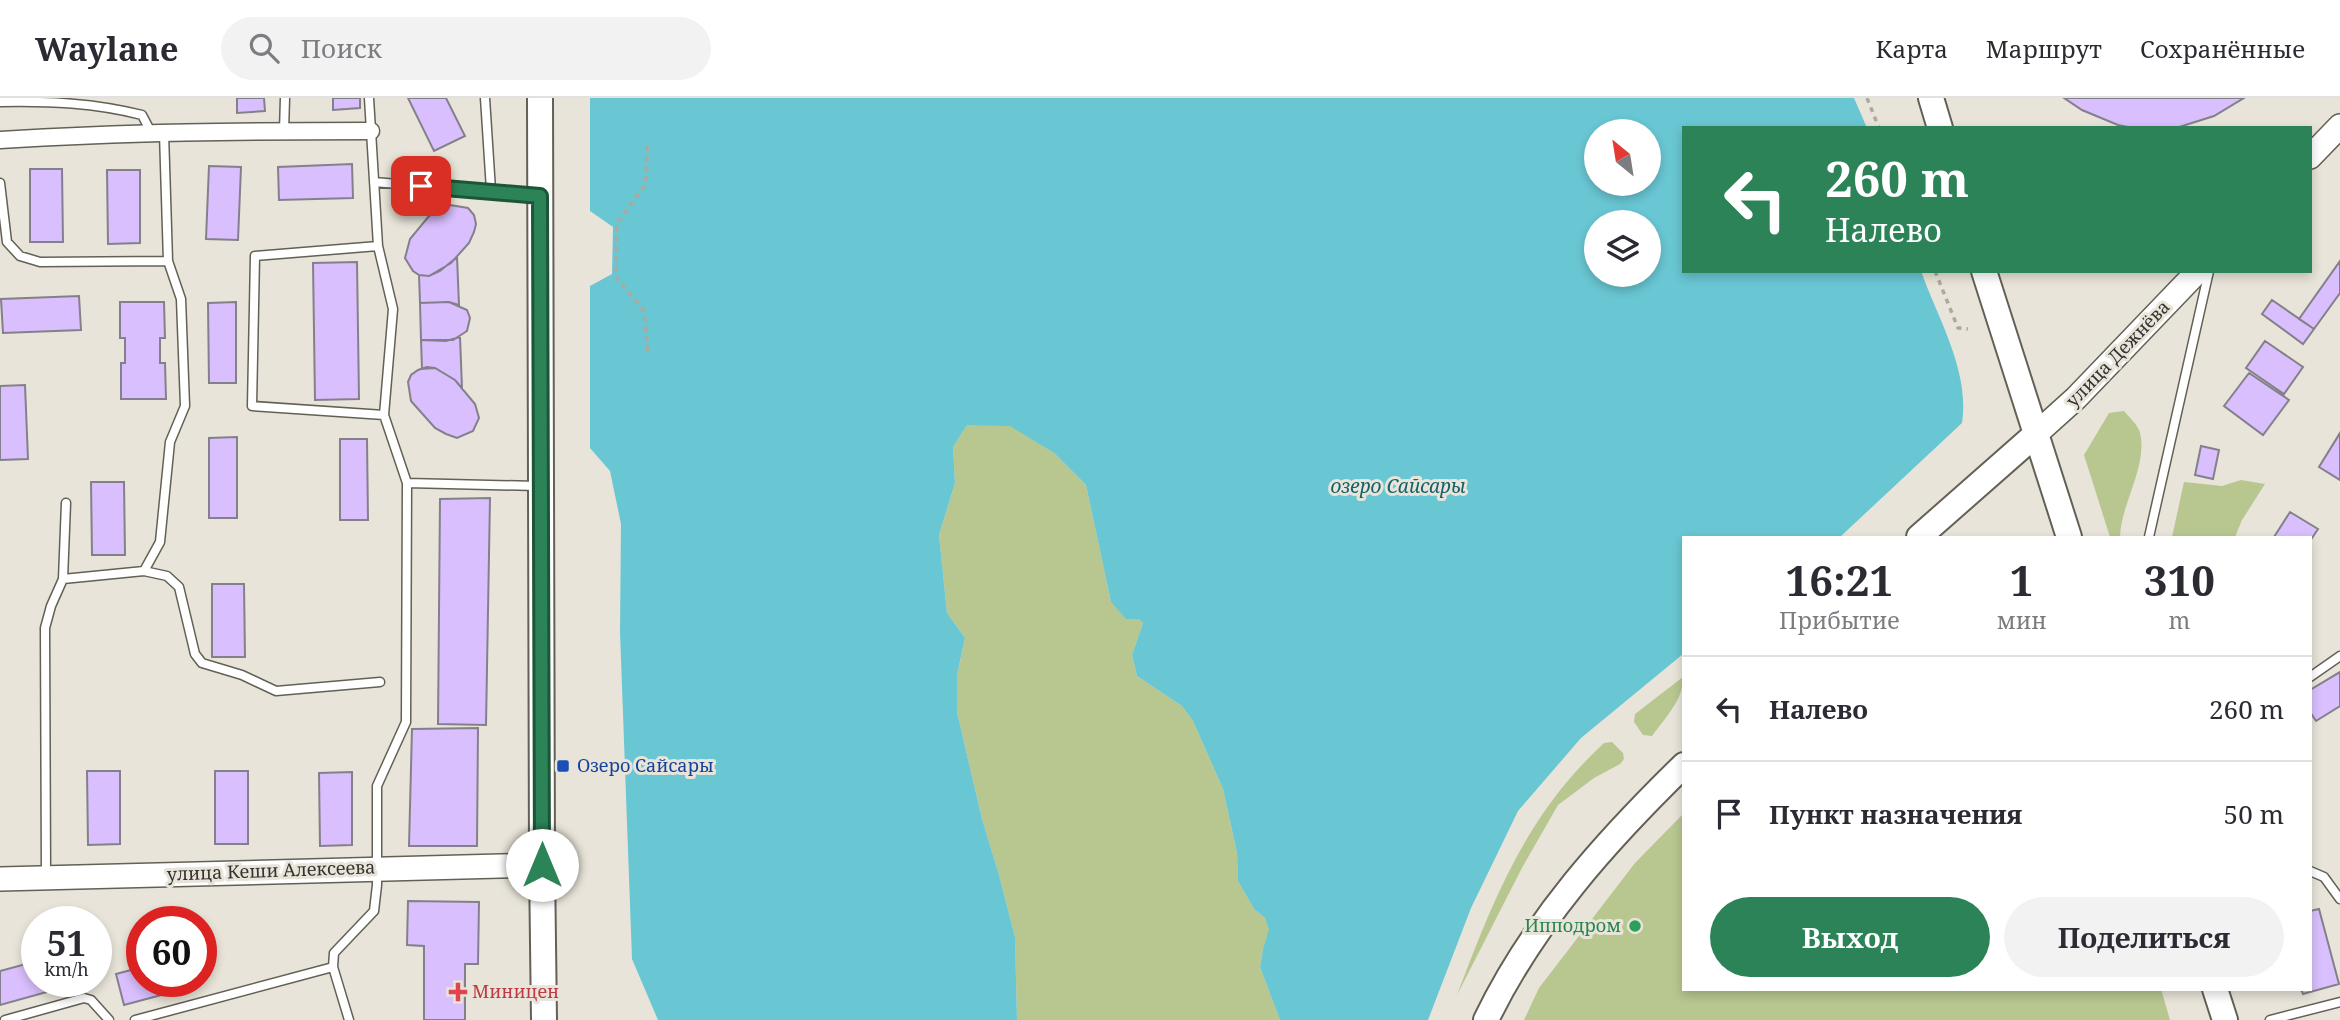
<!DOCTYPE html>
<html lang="ru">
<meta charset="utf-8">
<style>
:root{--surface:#fff;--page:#f2f2f3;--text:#2b2b33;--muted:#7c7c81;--line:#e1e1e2;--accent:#2c8357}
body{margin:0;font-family:"Noto Serif",serif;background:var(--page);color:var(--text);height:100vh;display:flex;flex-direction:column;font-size:26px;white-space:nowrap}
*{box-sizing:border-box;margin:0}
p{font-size:23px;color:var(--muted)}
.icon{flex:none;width:38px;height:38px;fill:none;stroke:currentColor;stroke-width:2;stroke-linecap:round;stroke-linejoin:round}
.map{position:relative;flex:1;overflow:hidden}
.details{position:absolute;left:1682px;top:438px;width:630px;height:455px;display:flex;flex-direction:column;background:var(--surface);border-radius:0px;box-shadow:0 4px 10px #0003}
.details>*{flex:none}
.banner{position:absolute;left:1682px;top:28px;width:630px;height:147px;border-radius:0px;box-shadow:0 4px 10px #0003;background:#2c8357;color:#fff;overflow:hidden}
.needle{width:46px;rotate:330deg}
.buttons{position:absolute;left:1584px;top:21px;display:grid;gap:14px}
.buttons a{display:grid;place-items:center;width:77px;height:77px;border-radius:50%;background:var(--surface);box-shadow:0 4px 10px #0003;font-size:35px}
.speed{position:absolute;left:21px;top:808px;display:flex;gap:14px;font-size:35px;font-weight:700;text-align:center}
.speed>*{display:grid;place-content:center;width:91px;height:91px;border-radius:50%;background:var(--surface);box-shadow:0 4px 10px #0003;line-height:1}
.speed small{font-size:18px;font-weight:400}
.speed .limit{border:10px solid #d22;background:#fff;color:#111}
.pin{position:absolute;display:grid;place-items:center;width:60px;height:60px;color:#fff;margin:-30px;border-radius:14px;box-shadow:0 4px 10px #0006}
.me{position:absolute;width:77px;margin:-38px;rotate:0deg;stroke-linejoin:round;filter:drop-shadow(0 0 5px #0008)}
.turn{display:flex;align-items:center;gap:24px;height:147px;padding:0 28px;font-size:32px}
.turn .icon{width:91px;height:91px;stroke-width:2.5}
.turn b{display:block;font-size:49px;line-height:60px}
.eta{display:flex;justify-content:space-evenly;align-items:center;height:119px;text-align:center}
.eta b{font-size:42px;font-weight:700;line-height:49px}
.button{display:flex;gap:14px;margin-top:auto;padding:14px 28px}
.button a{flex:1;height:80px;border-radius:42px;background:var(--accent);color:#fff;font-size:28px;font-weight:700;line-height:80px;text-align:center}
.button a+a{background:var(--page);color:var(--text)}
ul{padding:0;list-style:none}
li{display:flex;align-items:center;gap:21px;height:105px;padding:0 28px;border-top:2px solid var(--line)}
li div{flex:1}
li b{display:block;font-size:26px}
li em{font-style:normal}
header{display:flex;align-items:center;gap:42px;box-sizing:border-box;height:98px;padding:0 35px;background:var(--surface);border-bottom:2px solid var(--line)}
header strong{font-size:33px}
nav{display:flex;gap:38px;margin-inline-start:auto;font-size:24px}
.search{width:490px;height:63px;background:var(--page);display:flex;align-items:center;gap:18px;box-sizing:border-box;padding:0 24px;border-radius:38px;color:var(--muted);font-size:26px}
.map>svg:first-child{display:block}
.green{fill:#b7c78f}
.water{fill:#69c6d3;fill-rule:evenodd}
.building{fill:#d9bffd;stroke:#84808b;stroke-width:2}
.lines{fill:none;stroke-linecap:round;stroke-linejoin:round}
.lane-casing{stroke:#636056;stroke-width:11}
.street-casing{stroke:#636056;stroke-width:19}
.secondary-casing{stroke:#636056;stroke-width:26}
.primary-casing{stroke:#636056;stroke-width:28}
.path{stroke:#aca9a0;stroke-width:3.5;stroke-dasharray:5 5;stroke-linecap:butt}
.lane{stroke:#fff;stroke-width:8}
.street{stroke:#fff;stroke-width:16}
.secondary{stroke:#fff;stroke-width:23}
.primary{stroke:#fff;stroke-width:24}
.route-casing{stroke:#1d5539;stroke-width:18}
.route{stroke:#2c8357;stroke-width:12}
.transit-dot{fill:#1a4fb4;stroke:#e8e4d9;stroke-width:2.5}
.leisure-dot{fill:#2e9e5b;stroke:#e8e4d9;stroke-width:2.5}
.health-dot{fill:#e0444e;stroke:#e8e4d9;stroke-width:2.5}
.labels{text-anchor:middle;stroke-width:6;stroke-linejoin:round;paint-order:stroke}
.street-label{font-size:18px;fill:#34322e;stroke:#e8e4d9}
.transit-label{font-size:18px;fill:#164399;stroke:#e8e4d9;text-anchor:start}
.leisure-label{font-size:18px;fill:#27864d;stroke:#e8e4d9;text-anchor:end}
.health-label{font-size:18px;fill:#be3a42;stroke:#e8e4d9;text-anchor:start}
.water-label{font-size:19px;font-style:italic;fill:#13616b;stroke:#e8e4d9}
</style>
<header>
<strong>Waylane</strong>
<div class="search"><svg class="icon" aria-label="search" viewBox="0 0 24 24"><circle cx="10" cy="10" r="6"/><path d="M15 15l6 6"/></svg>Поиск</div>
<nav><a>Карта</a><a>Маршрут</a><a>Сохранённые</a></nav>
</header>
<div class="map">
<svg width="2340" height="922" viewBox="0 0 2340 922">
<rect width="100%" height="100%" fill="#e8e4d9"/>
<path class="green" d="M2124,313c5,6 15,15 16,22 8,33 -19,70 -20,104h-10l-26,-82 25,-42z
M967,327h42l45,28 32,32 25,117 29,17 3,4 -11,32 5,21 45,30 11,15 30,68 14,64 1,28 16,28 11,9 5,11 -7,20 -3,18 20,53h-263l-2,-83 -16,-62 -17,-56 -25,-107v-37l8,-37 -18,-25 -8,-78 16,-52 -2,-36z
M2241,382l24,4 -23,36 -7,17h-63l12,-55 38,4z
M1683,579c1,22 -18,41 -31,59l-9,-1 -9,-13 1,-8z
M1612,644l11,11 1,6 -4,5 -26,14 -36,27 -35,61 -66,129c37,-97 69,-180 147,-252z
M1683,716l1,175h477l9,31h-646l15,-32 96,-125z"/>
<path class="water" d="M590,0h1264l13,30h-183v143h237c17,48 49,100 41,152l-122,114h-156l-1,117 -102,84 -63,73 -47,97 -43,112h-148l-20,-53 3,-18 6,-20 -4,-11 -11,-9 -16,-28 -1,-28 -14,-64 -30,-68 -11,-15 -45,-30 -5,-21 11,-32 -4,-4h-13l-15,-17 -25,-117 -32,-32 -44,-27 -43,-1 -14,22 2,36 -16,52 8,78 18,25 -8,37v37l25,107 17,56 16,62 2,83h-359l-26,-61 -12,-327 1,-108 -11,-53 -20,-23v-162l22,-12 1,-47 -23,-16zM1596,33h52v53h-52zM1596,124h52v53h-52z"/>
<path class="building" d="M237,0h27l1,13 -28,2z
M333,0h27v10l-27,2z
M408,0h38l19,38 -31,15z
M2064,0h180l-30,18 -38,12h-43l-15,-3 -36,-15z
M352,66l1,34 -74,2 -1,-33z
M209,68l32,1 -3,73 -32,-1z
M30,71h32l1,73h-33z
M107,72h33v73l-32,1z
M450,107l18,3 6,7 2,9 -2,8 -5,11 -18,20 -22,13 -10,-1 -6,-4 -8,-13 5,-19 19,-23z
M457,159l2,48 -10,-3 -29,1 -1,-28 10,1 11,-5z
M2340,163v32l-26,36 -15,-10z
M357,164l2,137 -44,1 -2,-137z
M79,198l2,34 -78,3 -2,-34z
M2272,202l42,29 -11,15 -41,-30z
M120,204h44l1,36h-5v25h5l1,36h-45v-36h4v-25h-5z
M236,204v81h-27l-1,-80z
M449,204l18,8 3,8 -3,13 -14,9h-32l-1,-37z
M460,239l2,51 -7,-8 -20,-12 -13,1 -1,-29 25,1z
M2265,243l38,26 -19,27 -38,-26z
M427,269l8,1 20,12 20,24 4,14 -6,13 -16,7 -11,-4 -11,-6 -24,-27 -3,-19 3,-7 7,-5z
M2249,275l40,27 -26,35 -39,-29z
M25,287l3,74 -28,1v-74z
M2340,335v47l-21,-13z
M237,339v81h-28v-80z
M340,341h27l1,81h-28z
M2201,348l18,4 -6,29 -18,-4z
M91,384h33l1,73h-33z
M490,400l-4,227 -48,-1 2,-225z
M2290,414l28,17 -8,12v-4h-36z
M212,486h32l1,73h-33z
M2340,574v34l-24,15 -6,-9v-22z
M478,630l-1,118h-68l3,-117z
M87,673h33v73l-32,1z
M215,673h33v73h-33z
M352,674v73l-32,1 -1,-73z
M408,803l71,1 -1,62h-13v56h-41v-74l-17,-1z
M2319,811l20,75 -36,10 -2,-5h9v-78z
M37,863v21h22l2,6 -61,17v-34z
M142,869v15h52l1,4 -71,19 -8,-31z"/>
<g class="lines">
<defs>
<path id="lane" d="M485,0l6,92
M0,4c49,-1 95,1 142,13l10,19
M284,33l1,-33
M374,84l164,14
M0,85l7,59 13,14 20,6 128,-1
M378,148l-123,10 -3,150 132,9
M407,385l130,3
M2149,439l60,-266
M144,473l23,5 12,11 16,67 7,9 40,12 34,16 104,-9
M63,481l3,-76
M2310,579l30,-21
M2310,773l14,6 16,22
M46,777l-1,-247 6,-22 12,-27 81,-8 16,-29 10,-100 15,-36 -4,-107 -13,-38 -4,-128
M5,922l79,-22 7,2 18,20
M135,922l198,-53
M349,922l-16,-53 1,-14 40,-42 3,-26v-99l29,-64 1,-239 -23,-68 9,-106 -15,-63 -9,-148
M2270,922l70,-18"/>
<path id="street" d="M0,42c124,-8 247,-9 371,-9"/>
<path id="secondary" d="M2310,59l30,-31
M2036,336l40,-36 122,-127
M0,781l542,-14"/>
<path id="primary" d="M540,0l2,767 2,155
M1931,0l9,30
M1984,173l85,266
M1919,439l117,-103
M2215,891l10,31
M1486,922c47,-98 121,-180 198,-255"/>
</defs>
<use href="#lane" class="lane-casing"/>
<use href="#street" class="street-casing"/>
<use href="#secondary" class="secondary-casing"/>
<use href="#primary" class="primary-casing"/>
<path class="path" d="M1867,0l12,30
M647,48l-1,38 -29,39 -1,54 28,34 4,43
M1935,173l23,57 10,1"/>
<use href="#lane" class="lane"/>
<use href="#street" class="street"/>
<use href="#secondary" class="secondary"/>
<use href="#primary" class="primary"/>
</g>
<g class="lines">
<defs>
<path id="route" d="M421,88l119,10 2,669"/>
</defs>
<use href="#route" class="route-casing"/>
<use href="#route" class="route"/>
</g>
<rect class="transit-dot" x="556" y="661" width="14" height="14" rx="3.5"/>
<circle class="leisure-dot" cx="1635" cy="828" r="7"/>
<path class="health-dot" d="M454.5 883.5h7v7h7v7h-7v7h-7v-7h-7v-7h7z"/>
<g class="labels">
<g class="street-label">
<text transform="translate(2118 256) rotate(-46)" y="6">улица Дежнёва</text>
<text transform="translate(271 773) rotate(-2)" y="6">улица Кеши Алексеева</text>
</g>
<g class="transit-label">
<text x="577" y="674">Озеро Сайсары</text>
</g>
<g class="leisure-label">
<text x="1621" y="834">Ипподром</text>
</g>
<g class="health-label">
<text x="472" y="900">Миницен</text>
</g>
<g class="water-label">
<text x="1398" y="395">озеро Сайсары</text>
</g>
</g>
</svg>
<div class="buttons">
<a><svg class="needle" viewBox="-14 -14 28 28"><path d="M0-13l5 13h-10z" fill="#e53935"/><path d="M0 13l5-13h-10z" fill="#7c7c81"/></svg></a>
<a><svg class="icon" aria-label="layers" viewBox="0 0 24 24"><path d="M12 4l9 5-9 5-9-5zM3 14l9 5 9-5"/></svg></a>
</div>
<div class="speed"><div>51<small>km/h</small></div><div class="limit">60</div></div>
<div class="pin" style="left:421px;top:88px;background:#d93025"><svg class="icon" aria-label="arrive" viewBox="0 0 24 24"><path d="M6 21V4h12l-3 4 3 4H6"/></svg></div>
<svg class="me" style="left:542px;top:767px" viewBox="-20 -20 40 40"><circle r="19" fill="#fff"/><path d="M0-13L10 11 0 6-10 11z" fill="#2c8357"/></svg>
<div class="banner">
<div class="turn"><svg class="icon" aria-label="left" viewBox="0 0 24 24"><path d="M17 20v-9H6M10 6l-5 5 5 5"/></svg><div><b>260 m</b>Налево</div></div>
</div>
<section class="details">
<div class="eta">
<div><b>16:21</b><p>Прибытие</p></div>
<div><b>1</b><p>мин</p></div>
<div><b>310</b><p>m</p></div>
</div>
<ul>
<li><svg class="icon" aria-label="left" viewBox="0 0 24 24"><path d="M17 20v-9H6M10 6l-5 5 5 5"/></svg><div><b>Налево</b></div><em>260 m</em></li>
<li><svg class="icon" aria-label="arrive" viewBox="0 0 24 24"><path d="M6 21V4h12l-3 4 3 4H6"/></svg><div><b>Пункт назначения</b></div><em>50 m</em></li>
</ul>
<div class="button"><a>Выход</a><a>Поделиться</a></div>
</section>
</div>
